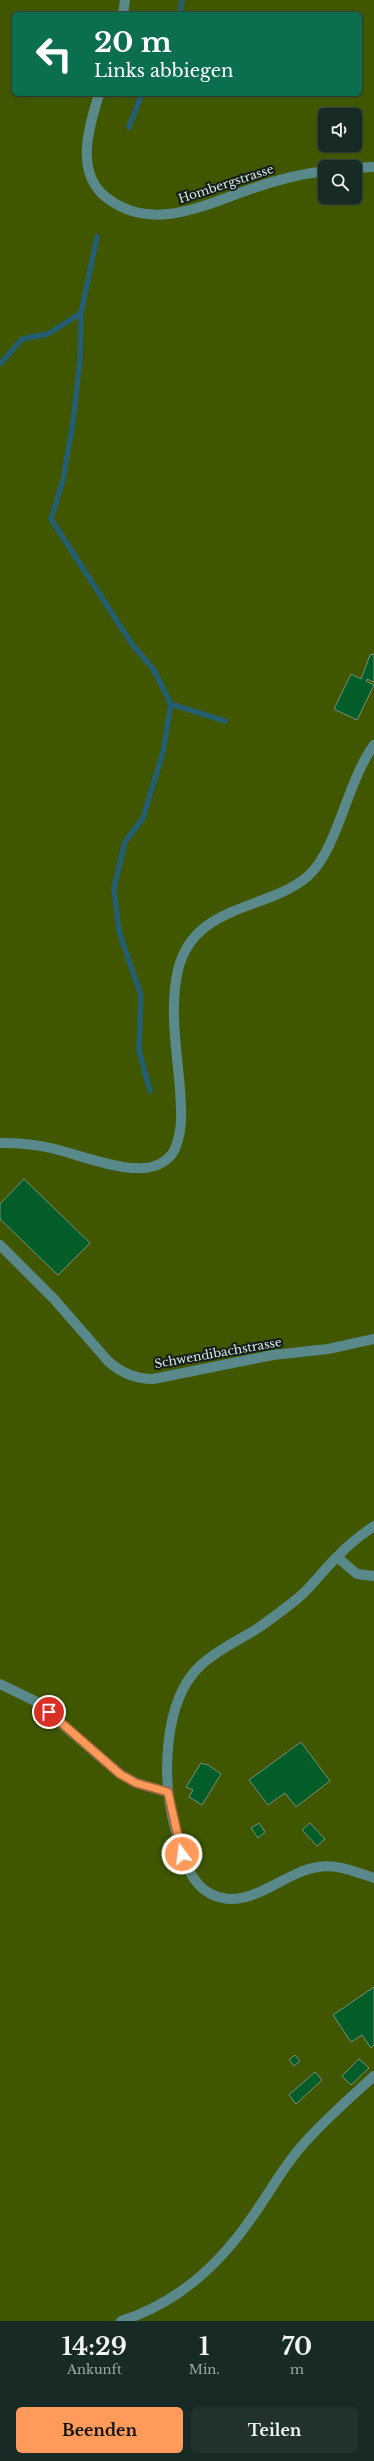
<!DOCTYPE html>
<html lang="de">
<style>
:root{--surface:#182a25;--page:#21322d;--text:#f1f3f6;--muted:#9fa7a7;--line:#364642;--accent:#ff9a5b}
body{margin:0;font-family:"Libre Baskerville",serif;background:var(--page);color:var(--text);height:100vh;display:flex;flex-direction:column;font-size:15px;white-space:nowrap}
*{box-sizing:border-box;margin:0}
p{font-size:13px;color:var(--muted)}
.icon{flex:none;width:22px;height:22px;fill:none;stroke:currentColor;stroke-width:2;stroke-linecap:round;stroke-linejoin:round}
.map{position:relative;height:2321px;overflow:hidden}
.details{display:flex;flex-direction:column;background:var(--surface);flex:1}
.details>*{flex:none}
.banner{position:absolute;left:12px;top:12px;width:350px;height:84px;border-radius:6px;box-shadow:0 1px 3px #0004,0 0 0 1px var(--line);background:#0b6e4f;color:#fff;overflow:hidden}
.tools{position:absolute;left:318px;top:108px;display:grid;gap:8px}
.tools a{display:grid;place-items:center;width:44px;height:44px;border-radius:6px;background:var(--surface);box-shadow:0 1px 3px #0004,0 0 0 1px var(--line);font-size:20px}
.pin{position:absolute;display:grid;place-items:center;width:34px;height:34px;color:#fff;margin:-17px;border:2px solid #fff;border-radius:50%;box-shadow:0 1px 4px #0007}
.me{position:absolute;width:44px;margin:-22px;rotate:345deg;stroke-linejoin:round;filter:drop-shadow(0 0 3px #0008)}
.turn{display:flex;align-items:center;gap:14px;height:84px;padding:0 16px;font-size:18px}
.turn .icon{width:52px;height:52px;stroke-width:2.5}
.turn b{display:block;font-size:28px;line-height:34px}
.eta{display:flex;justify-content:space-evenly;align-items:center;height:68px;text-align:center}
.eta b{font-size:24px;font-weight:700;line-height:28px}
.action{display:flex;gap:8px;margin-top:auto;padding:8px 16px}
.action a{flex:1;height:46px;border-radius:6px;background:var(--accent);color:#111;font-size:16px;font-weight:700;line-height:46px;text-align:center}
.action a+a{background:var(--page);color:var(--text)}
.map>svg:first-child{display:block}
.green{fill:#405700;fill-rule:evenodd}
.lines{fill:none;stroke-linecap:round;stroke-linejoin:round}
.stream{stroke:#235e72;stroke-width:5.5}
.building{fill:#035d29;stroke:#7b8e7f}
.minor{stroke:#5a898b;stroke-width:10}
.route-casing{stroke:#a6643b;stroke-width:10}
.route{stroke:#ff9a5b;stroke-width:7}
.labels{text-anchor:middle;stroke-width:4;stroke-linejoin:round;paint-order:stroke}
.street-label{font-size:12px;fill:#dbe9e5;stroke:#121c19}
</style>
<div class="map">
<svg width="374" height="2321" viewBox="0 0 374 2321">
<rect width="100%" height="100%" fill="#203831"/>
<path class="green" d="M0,0h374v2321h-374zM14,14h346v80h-346zM325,115h30v30h-30zM325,167h30v30h-30z"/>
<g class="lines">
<path class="stream" d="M180,14l2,-14
M129,127l13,-33
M97,237l-16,76 -1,47 -7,62 -10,58 -12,39 81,125 22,26 17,34 -8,48 -20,66 -18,24 -11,46 5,44 22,63 -2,55 11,41
M0,364l22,-25 26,-5 33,-21
M171,704l54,17"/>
</g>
<path class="building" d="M374,654v28l-7,-3 -1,2 8,4 -17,35 -23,-11 17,-35 10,5 9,-24z
M24,1179l66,64 -32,32 -58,-56v-15z
M301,1742l29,39 -34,26 -11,-14 -17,12 -19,-25z
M201,1763l7,2 13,9 -19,31 -13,-8 4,-7 -7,-3z
M259,1823l6,9 -7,6 -7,-10z
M310,1823l15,16 -8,7 -15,-16z
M374,1987v58l-3,3 -9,-13 -11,7 -18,-27z
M295,2055l5,6 -6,5 -5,-6z
M359,2059l10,9 -18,17 -9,-9z
M315,2072l7,8 -26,24 -7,-9z"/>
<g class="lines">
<path class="minor" d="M123,14l2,-14
M99,94c-10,33 -25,79 8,104 45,34 95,8 141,-8 25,-9 51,-16 77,-19
M355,168l19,-1
M0,1143c17,0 34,1 51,5 28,6 87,32 112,14 7,-4 12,-11 14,-19 6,-17 4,-36 3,-54 -3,-38 -11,-81 -2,-119 16,-67 90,-59 130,-94 30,-27 39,-95 66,-131
M0,1245l54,54 54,62c13,12 27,18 45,18l120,-24 55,-6 46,-10
M374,1526c-13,9 -26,19 -37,31 -14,13 -25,30 -40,42 -14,11 -28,22 -42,31 -18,11 -38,20 -54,35 -39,36 -39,116 -26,163 7,23 12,54 36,66 38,19 71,-22 107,-27 20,-3 37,5 56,11
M337,1557l20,17 17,2
M0,1684l35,17 85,73 16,9 31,9
M121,2321c54,-17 97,-55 129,-101 17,-23 31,-50 50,-72 22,-26 49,-49 74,-72"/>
</g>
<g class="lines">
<defs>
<path id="route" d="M49,1712l71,62 16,9 32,9 14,62"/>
</defs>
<use href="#route" class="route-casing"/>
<use href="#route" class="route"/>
</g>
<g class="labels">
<g class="street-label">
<text transform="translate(226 184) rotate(-18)" y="4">Hombergstrasse</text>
<text transform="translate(218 1353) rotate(-10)" y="4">Schwendibachstrasse</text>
</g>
</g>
</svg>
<div class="tools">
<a><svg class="icon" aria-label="sound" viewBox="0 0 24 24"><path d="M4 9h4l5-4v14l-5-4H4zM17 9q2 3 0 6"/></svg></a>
<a><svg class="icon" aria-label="search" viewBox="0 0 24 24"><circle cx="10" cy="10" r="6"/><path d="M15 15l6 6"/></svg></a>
</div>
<div class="pin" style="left:49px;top:1712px;background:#d93025"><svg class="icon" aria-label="arrive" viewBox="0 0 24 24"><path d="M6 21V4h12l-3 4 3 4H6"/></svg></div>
<svg class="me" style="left:182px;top:1854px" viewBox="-20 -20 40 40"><circle r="17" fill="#ff9a5b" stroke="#fff" stroke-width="3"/><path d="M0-11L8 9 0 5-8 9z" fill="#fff"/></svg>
<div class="banner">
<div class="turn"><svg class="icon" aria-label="left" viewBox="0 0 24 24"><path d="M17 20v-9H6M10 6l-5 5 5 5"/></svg><div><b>20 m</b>Links abbiegen</div></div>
</div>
</div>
<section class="details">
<div class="eta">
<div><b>14:29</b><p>Ankunft</p></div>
<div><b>1</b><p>Min.</p></div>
<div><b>70</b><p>m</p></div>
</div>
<div class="action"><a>Beenden</a><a>Teilen</a></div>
</section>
